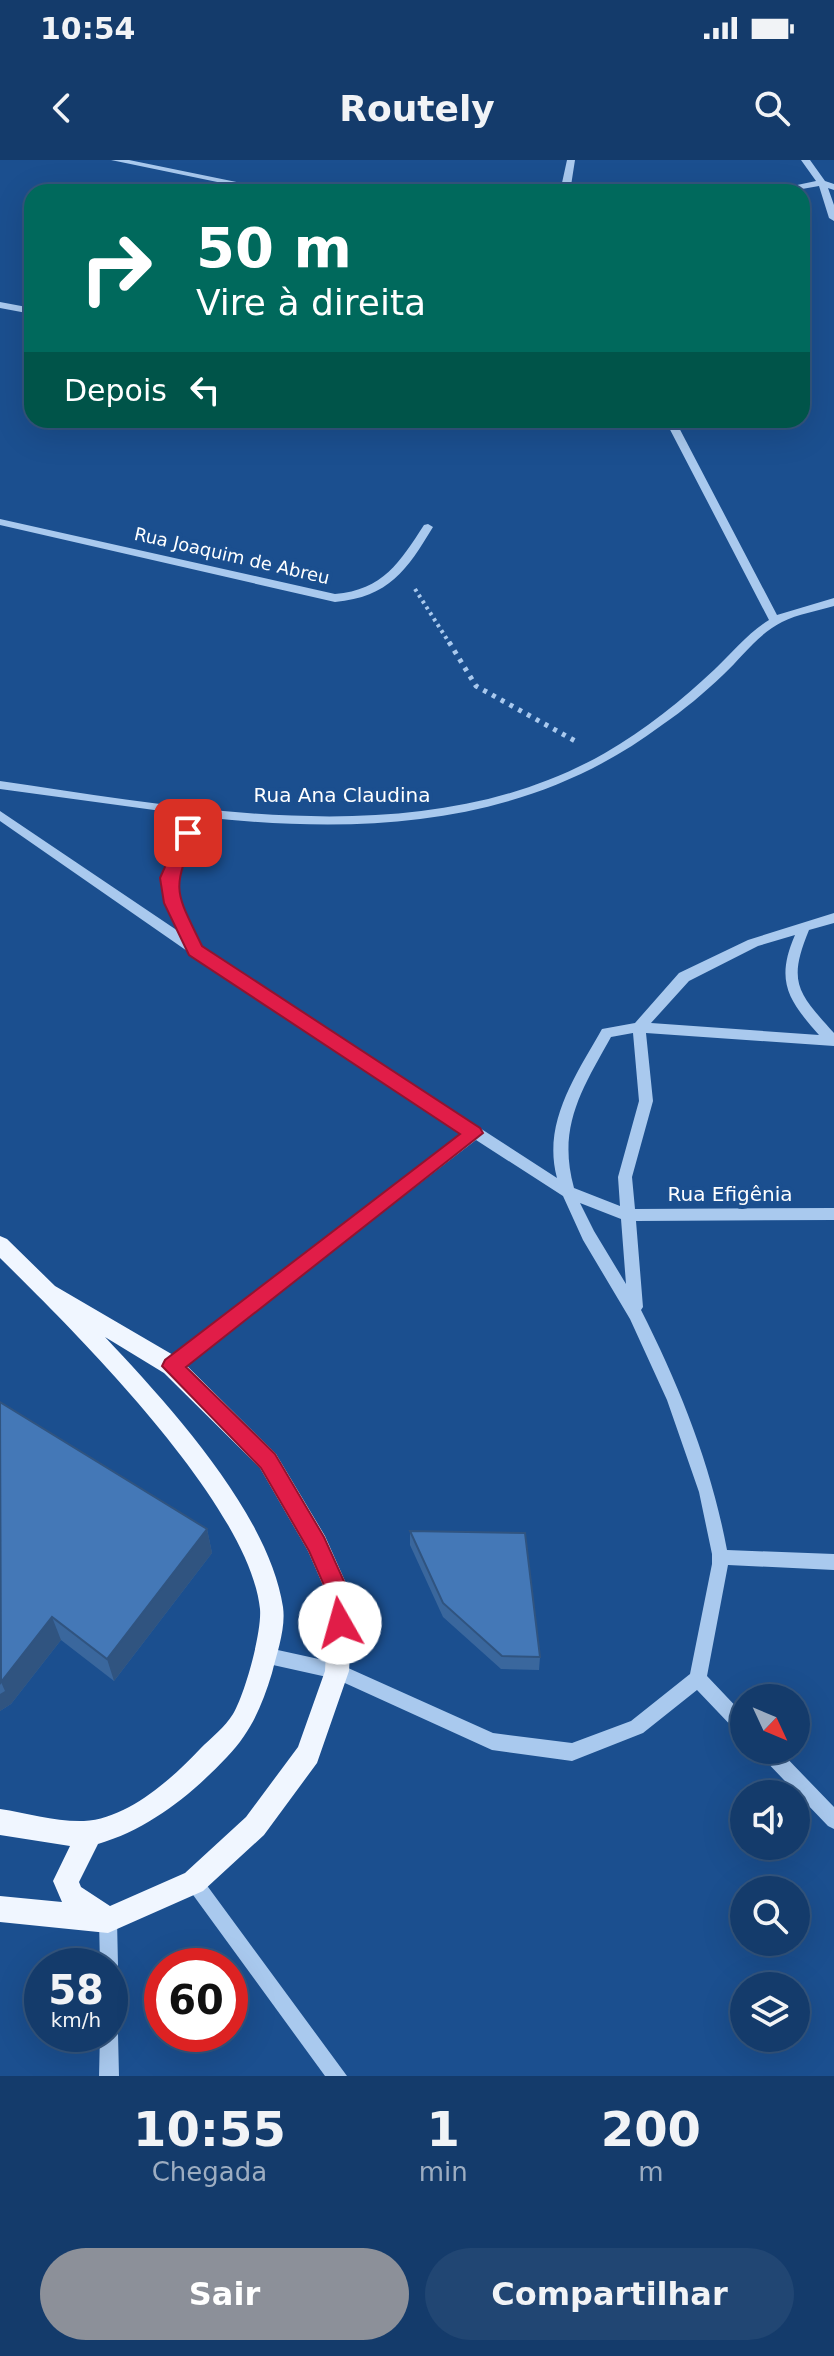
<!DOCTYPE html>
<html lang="pt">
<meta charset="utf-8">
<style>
:root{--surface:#143b6b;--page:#214673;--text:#f1f3f6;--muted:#9dadc1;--line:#33557e;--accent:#8c9099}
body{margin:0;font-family:"DejaVu Sans",sans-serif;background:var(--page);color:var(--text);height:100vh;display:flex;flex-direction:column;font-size:30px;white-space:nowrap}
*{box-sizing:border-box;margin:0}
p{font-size:26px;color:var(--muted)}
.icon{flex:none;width:44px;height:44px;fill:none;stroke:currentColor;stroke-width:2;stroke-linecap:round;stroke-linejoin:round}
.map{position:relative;height:1916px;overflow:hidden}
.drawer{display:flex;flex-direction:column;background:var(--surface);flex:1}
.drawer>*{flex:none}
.hud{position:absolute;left:24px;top:24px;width:786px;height:244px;border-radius:24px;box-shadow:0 8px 32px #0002,0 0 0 2px var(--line);background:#00695c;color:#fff;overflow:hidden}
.needle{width:52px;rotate:134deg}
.controls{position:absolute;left:730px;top:1524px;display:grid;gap:16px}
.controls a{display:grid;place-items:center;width:80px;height:80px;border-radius:50%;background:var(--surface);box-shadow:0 8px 32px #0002,0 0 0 2px var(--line);font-size:40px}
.speed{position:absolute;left:24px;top:1788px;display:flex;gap:16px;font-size:40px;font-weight:700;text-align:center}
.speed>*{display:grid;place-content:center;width:104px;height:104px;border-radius:50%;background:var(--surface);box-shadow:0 8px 32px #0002,0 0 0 2px var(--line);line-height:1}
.speed small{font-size:20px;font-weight:400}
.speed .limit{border:12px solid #d22;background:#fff;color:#111}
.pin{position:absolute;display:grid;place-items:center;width:68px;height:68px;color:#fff;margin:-34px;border-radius:16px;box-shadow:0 4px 12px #0006}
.me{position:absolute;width:88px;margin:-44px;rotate:353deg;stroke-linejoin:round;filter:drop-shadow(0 0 6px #0008)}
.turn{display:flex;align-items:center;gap:28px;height:168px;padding:0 40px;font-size:36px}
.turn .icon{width:104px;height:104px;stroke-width:2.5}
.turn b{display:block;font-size:56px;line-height:68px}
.then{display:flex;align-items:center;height:76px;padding:0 40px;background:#0003;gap:16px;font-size:30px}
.eta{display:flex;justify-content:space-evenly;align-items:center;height:136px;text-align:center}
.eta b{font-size:48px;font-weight:700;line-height:56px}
.primary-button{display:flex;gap:16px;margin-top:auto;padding:16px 40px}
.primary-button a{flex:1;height:92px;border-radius:48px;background:var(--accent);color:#fff;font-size:32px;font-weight:700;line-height:92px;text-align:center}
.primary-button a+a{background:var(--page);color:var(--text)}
.status{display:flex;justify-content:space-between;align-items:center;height:56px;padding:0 40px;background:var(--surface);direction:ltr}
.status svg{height:22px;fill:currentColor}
header{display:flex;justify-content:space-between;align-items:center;height:104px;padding:0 40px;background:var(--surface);font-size:36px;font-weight:700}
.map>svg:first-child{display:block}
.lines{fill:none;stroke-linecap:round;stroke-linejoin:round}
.path-far1{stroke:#a9c9ee;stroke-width:4;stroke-dasharray:3 4;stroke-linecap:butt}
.path{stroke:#a9c9ee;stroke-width:5;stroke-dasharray:4 6;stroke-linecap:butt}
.minor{fill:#a9c9ee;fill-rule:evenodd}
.major{fill:#f0f6ff;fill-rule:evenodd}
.wall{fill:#3a679d}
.shaded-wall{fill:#305480}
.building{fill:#4478b7;stroke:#305480;stroke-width:2}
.route{fill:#e11d48;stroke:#92132f;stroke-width:2}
.labels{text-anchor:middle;stroke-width:8;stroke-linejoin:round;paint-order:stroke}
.far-street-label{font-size:18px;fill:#fff;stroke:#1b4f8f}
.street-label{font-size:20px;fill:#fff;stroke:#1b4f8f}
</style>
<div class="status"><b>10:54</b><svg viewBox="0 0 49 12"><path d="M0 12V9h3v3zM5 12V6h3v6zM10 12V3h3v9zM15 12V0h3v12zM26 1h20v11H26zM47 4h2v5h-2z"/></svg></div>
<header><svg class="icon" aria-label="back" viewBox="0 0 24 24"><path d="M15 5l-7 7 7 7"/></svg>Routely<svg class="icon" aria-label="search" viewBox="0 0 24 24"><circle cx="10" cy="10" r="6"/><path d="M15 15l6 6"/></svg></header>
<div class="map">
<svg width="834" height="1916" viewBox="0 0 834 1916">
<rect width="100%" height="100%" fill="#1b4f8f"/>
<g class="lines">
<path class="path-far1" d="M415,429l35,55"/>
<path class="path" d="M449,482l27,44 101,56"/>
<path class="minor" d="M111,0h18l156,32h-19z
M567,0h8l-5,32h-10z
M801,0h9l15,21 9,3v6l-6,-2 6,17v16l-5,-3 -10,-32 -34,6h-21l52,-11z
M0,142l32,6v6l-32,-6z
M665,260h10l102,195 57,-17v8c-17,5 -36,8 -52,16 -24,12 -40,35 -59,53 -19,18 -39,35 -61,50 -136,102 -297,110 -460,92 -31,61 -32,67 -2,130l357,231c-15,-55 19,-103 45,-149l33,-6 44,-50 69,-33 86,-27v10l-25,7c-22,53 -11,63 25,103v13l-188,-13 7,68 -21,76 3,32 199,-1v12l-198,1 7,86 -2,3c39,77 70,155 86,240l107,4v16l-106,-5 -21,111 37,39v21l-6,-3 -41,-43 -54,43 -71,28 -80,-11 -156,-71 -72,-16 -6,-2 -2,-6 2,-6 6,-2 73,16 156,70 79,10 59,-22 59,-47 22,-110v-10l-13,-62 -32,-92 -37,-81 -47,-79 -20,-44 -87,-56 -299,231 -5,2 -5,-2 -3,-5 3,-5 298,-229 -275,-179 -190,-132v-10l181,122c-26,-53 -16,-68 10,-118l-191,-26v-8c195,28 424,75 605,-28 40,-23 77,-53 110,-84 18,-17 33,-36 54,-49zM795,775c-20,46 -7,65 24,100l-168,-12 38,-42 69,-35zM633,873l6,68 -21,76 2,29 -46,-18c-17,-61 8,-99 37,-151zM580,1043l41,16 5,65 -32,-53z
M0,359l335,75c48,-4 65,-32 89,-69l4,-1 5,3c-26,43 -44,70 -98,75l-335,-77z
M758,1590h21l55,57v22l-6,-3 -67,-70z
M194,1713l6,3 147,200h-22l-137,-188 -3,-6 3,-6z
M108,1751l6,3 3,6 1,46 -2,7 -6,2v-9h-10l-1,-46 3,-6z
M110,1865l6,2 2,7 1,42h-20l1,-42h10z"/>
<path class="major" d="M0,1076l7,3 48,47 125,73 96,95 49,82 28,63 -4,72 -32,92 -53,72 -61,56 -95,42 -108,-11v-26l62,6 -9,-21 17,-35 -70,-11v-26c27,4 56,13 84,12 43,-2 88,-42 116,-72 11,-11 25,-22 33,-35 12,-20 29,-82 27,-105 -11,-105 -185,-277 -260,-351zM105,1177l59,36 96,95 48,83 21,48 -4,72 -27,76 -52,70 -61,56 -75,33 -29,-19 -2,-5 19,-38c51,-15 93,-49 129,-87 24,-25 35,-51 45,-84 5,-20 14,-45 11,-66 -14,-93 -114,-202 -178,-270z"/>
</g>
<path class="wall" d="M0,1242l207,127 5,24 -98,128 -53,-41 -50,64 -11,7z
M410,1371l130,126 -1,13 -38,-1 -58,-52 -33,-72z"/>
<path class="shaded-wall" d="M207,1369l5,24 -98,128 -7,-22z
M52,1457l9,23 -50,64 -11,7v-17l5,-3 -4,-9z"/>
<path class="building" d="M0,1242l207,127 -100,130 -55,-42 -51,65z
M410,1371l115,2 15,124 -38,-1 -59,-53z"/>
<path class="route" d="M188,668l8,5c-25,58 -21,57 6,113l278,182 3,5 -297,234 89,87 49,83 28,62 -5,32 -7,3 -8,-3 -3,-8 1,-24 -21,-48 -48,-83 -99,-102 3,-6 295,-226 -271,-179 -25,-52 -4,-25 20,-45z"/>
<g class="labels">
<g class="far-street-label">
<text transform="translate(232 396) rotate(13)" y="6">Rua Joaquim de Abreu</text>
</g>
<g class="street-label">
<text x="342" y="642">Rua Ana Claudina</text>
<text x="730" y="1041">Rua Efigênia</text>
</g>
</g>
</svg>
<div class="controls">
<a><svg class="needle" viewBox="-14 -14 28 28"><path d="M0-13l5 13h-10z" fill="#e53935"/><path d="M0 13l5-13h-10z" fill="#9dadc1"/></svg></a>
<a><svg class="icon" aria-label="sound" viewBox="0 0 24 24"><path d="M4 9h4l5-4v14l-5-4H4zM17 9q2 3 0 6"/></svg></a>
<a><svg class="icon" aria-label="search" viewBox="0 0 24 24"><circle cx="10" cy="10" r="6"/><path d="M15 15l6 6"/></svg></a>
<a><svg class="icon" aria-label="layers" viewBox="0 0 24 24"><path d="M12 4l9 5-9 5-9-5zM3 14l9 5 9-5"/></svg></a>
</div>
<div class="speed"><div>58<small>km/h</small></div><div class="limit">60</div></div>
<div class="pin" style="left:188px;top:673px;background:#d93025"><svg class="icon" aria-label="arrive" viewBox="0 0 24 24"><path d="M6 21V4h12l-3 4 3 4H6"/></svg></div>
<svg class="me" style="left:340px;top:1463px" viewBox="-20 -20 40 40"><circle r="19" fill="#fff"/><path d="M0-13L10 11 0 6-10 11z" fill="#e11d48"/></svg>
<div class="hud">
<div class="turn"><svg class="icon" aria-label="right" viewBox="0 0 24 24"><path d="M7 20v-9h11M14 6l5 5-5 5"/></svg><div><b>50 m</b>Vire à direita</div></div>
<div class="then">Depois<svg class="icon" aria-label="left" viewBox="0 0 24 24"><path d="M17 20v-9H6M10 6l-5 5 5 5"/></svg></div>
</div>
</div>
<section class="drawer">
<div class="eta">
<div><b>10:55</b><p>Chegada</p></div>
<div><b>1</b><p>min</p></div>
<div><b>200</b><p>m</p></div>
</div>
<div class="primary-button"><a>Sair</a><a>Compartilhar</a></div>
</section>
